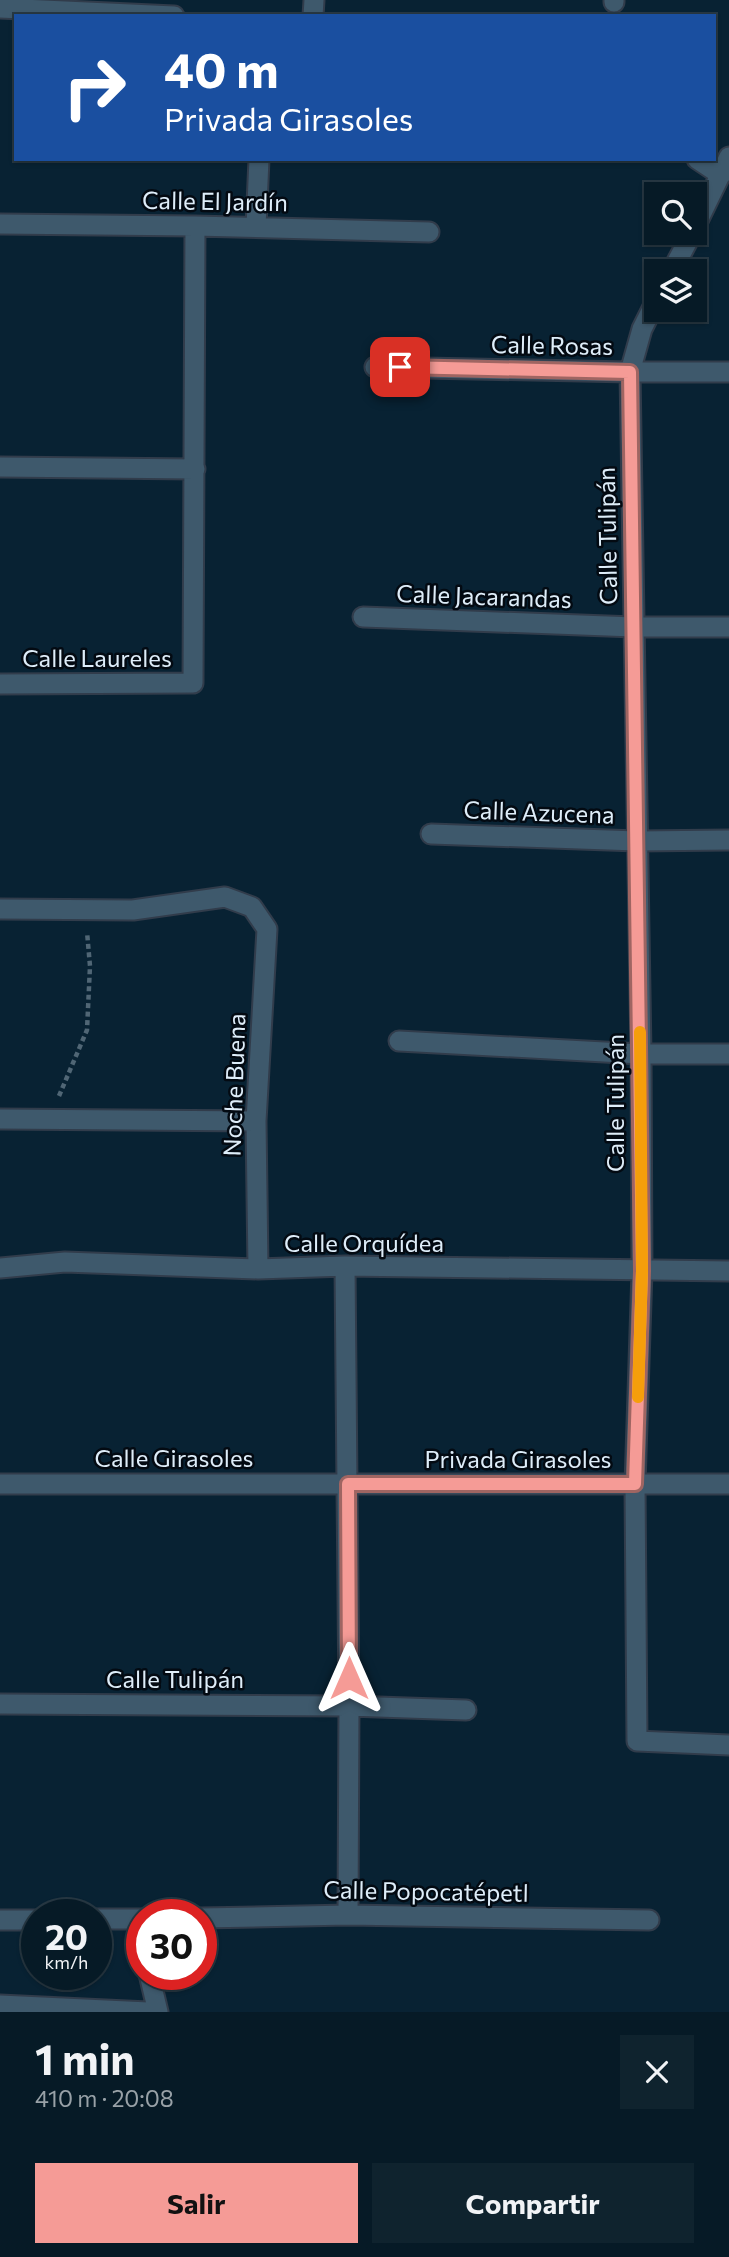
<!DOCTYPE html>
<html lang="es">
<meta charset="utf-8">
<style>
:root{--surface:#061a26;--page:#0f232e;--text:#f1f3f6;--muted:#98a1a7;--line:#273843;--accent:#f59b96}
body{margin:0;font-family:Commissioner,sans-serif;background:var(--page);color:var(--text);height:100vh;display:flex;flex-direction:column;font-size:26px;white-space:nowrap}
*{box-sizing:border-box;margin:0}
p{font-size:23px;color:var(--muted)}
.icon{flex:none;width:38px;height:38px;fill:none;stroke:currentColor;stroke-width:2;stroke-linecap:round;stroke-linejoin:round}
.map{position:relative;height:2012px;overflow:hidden}
.sheet{display:flex;flex-direction:column;background:var(--surface);flex:1}
.sheet>*{flex:none}
.top-card{position:absolute;left:14px;top:14px;width:702px;height:147px;border-radius:0px;box-shadow:0 2px 5px #0004,0 0 0 2px var(--line);background:#1a4fa0;color:#fff;overflow:hidden}
.tools{position:absolute;left:644px;top:182px;display:grid;gap:14px}
.tools a{display:grid;place-items:center;width:63px;height:63px;border-radius:0px;background:var(--surface);box-shadow:0 2px 5px #0004,0 0 0 2px var(--line);font-size:35px}
.speed{position:absolute;left:21px;top:1899px;display:flex;gap:14px;font-size:35px;font-weight:700;text-align:center}
.speed>*{display:grid;place-content:center;width:91px;height:91px;border-radius:50%;background:var(--surface);box-shadow:0 2px 5px #0004,0 0 0 2px var(--line);line-height:1}
.speed small{font-size:18px;font-weight:400}
.speed .limit{border:10px solid #d22;background:#fff;color:#111}
.pin{position:absolute;display:grid;place-items:center;width:60px;height:60px;color:#fff;margin:-30px;border-radius:14px;box-shadow:0 4px 10px #0006}
.me{position:absolute;width:77px;margin:-38px;rotate:0deg;stroke-linejoin:round;filter:drop-shadow(0 0 5px #0008)}
.turn{display:flex;align-items:center;gap:24px;height:147px;padding:0 35px;font-size:32px}
.turn .icon{width:91px;height:91px;stroke-width:2.5}
.turn b{display:block;font-size:49px;line-height:60px}
.round{display:grid;place-items:center;flex:none;width:74px;height:74px;border-radius:0px;background:var(--page)}
.summary{display:flex;align-items:center;justify-content:space-between;height:119px;padding:0 35px}
h1{font-size:42px;font-weight:700;line-height:52px}
.primary-button{display:flex;gap:14px;margin-top:auto;padding:14px 35px}
.primary-button a{flex:1;height:80px;border-radius:0px;background:var(--accent);color:#111;font-size:28px;font-weight:700;line-height:80px;text-align:center}
.primary-button a+a{background:var(--page);color:var(--text)}
.map>svg:first-child{display:block}
.lines{fill:none;stroke-linecap:round;stroke-linejoin:round}
.minor-casing{stroke:#313c4b;stroke-width:23}
.path{stroke:#506675;stroke-width:4.5;stroke-dasharray:5 3.5;stroke-linecap:butt}
.minor{stroke:#3e596c;stroke-width:19}
.route-casing{stroke:#9f6562;stroke-width:18}
.route{stroke:#f59b96;stroke-width:12}
.slow{stroke:#f59e0b;stroke-width:12}
.labels{text-anchor:middle;stroke-width:5;stroke-linejoin:round;paint-order:stroke}
.street-label{font-size:24px;fill:#deedf9;stroke:#030a12}
</style>
<div class="map">
<svg width="729" height="2012" viewBox="0 0 729 2012">
<rect width="100%" height="100%" fill="#082233"/>
<g class="lines">
<defs>
<path id="minor" d="M614,2v-2
M0,8l174,8
M313,16l1,-16
M697,159l24,16
M0,224l195,2 234,6
M256,227l3,-68
M695,227l34,-70
M672,271l20,-38
M656,301l-14,28 -12,43 11,682 1,217 -7,213 2,257 92,4
M375,367l255,5h99
M0,467l195,2
M363,617l271,10h95
M0,684l193,-1 2,-457
M431,834l206,7 92,-1
M0,909l133,1 92,-13 27,10 15,22 -11,192 2,148
M399,1041l242,13h88
M0,1119l256,2
M345,1266l4,440 -1,209
M0,1268l65,-6 193,7 87,-3 384,5
M0,1484h729
M0,1704l349,2 117,4
M201,1918l147,-3 301,5
M96,1919h46
M136,1919l6,24
M0,1920h37
M149,1974l9,38
M0,2005l148,7"/>
</defs>
<use href="#minor" class="minor-casing"/>
<path class="path" d="M59,1096l28,-66 3,-64 -3,-34"/>
<use href="#minor" class="minor"/>
</g>
<g class="lines">
<defs>
<path id="route" d="M349,1678l-1,-194h287l7,-213 -12,-899 -230,-5"/>
</defs>
<use href="#route" class="route-casing"/>
<use href="#route" class="route"/>
<path class="slow" d="M638,1397l4,-126 -2,-239"/>
</g>
<g class="labels">
<g class="street-label">
<text transform="translate(215 202) rotate(1)" y="8">Calle El Jardín</text>
<text transform="translate(552 346) rotate(1)" y="8">Calle Rosas</text>
<text transform="translate(608 536) rotate(-91)" y="8">Calle Tulipán</text>
<text transform="translate(484 597) rotate(2)" y="8">Calle Jacarandas</text>
<text x="97" y="667">Calle Laureles</text>
<text transform="translate(539 813) rotate(2)" y="8">Calle Azucena</text>
<text transform="translate(235 1085) rotate(-88)" y="8">Noche Buena</text>
<text transform="translate(616 1103) rotate(-90)" y="8">Calle Tulipán</text>
<text x="364" y="1252">Calle Orquídea</text>
<text x="174" y="1467">Calle Girasoles</text>
<text x="518" y="1468">Privada Girasoles</text>
<text x="175" y="1688">Calle Tulipán</text>
<text transform="translate(426 1892) rotate(1)" y="8">Calle Popocatépetl</text>
</g>
</g>
</svg>
<div class="tools">
<a><svg class="icon" aria-label="search" viewBox="0 0 24 24"><circle cx="10" cy="10" r="6"/><path d="M15 15l6 6"/></svg></a>
<a><svg class="icon" aria-label="layers" viewBox="0 0 24 24"><path d="M12 4l9 5-9 5-9-5zM3 14l9 5 9-5"/></svg></a>
</div>
<div class="speed"><div>20<small>km/h</small></div><div class="limit">30</div></div>
<div class="pin" style="left:400px;top:367px;background:#d93025"><svg class="icon" aria-label="arrive" viewBox="0 0 24 24"><path d="M6 21V4h12l-3 4 3 4H6"/></svg></div>
<svg class="me" style="left:349px;top:1678px" viewBox="-20 -20 40 40"><path d="M0-17L14 15 0 8-14 15z" fill="#f59b96" stroke="#fff" stroke-width="4"/></svg>
<div class="top-card">
<div class="turn"><svg class="icon" aria-label="right" viewBox="0 0 24 24"><path d="M7 20v-9h11M14 6l5 5-5 5"/></svg><div><b>40 m</b>Privada Girasoles</div></div>
</div>
</div>
<section class="sheet">
<div class="summary"><div><h1>1 min</h1><p>410 m · 20:08</p></div><a class="round"><svg class="icon" aria-label="close" viewBox="0 0 24 24"><path d="M6 6l12 12M18 6L6 18"/></svg></a></div>
<div class="primary-button"><a>Salir</a><a>Compartir</a></div>
</section>
